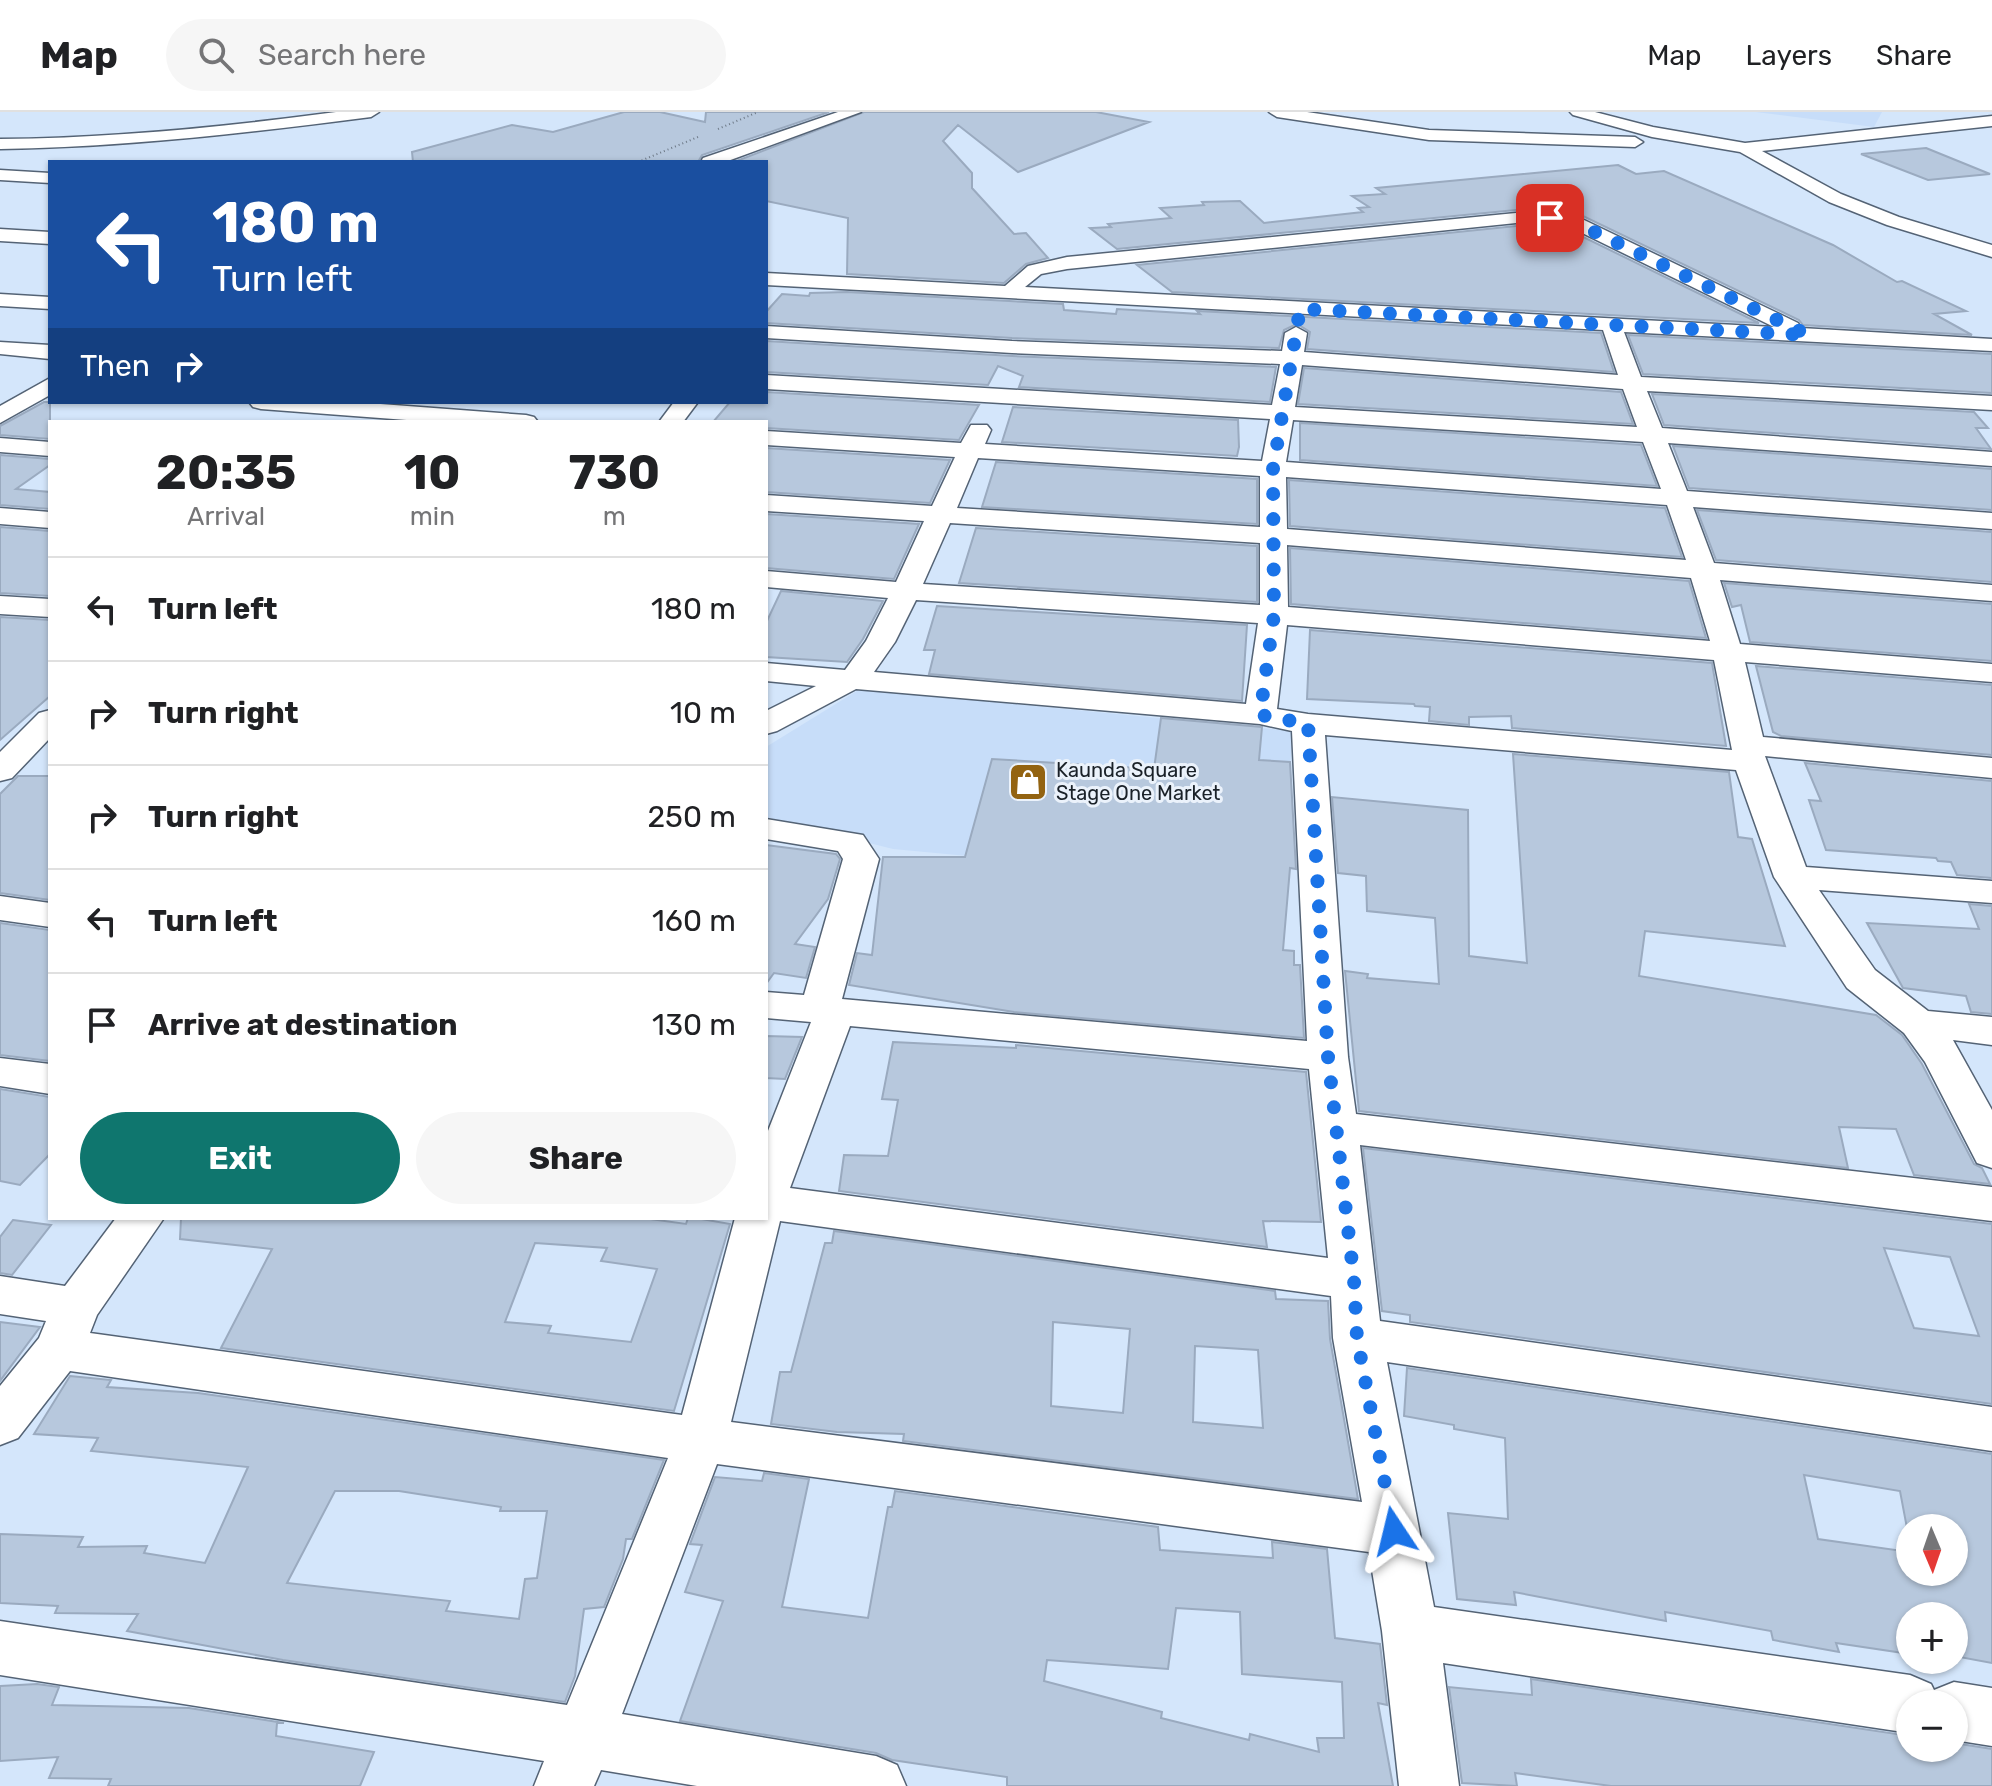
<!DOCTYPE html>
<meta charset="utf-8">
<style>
:root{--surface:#fff;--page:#f6f6f6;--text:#202124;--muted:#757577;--line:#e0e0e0;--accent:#0f766e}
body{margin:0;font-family:Rubik,sans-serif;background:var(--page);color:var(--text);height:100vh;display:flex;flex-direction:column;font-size:30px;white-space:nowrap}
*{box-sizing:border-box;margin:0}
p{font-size:26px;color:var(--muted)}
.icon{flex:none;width:44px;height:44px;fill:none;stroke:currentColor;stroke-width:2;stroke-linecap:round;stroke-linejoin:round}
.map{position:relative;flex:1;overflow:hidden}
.details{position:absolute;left:48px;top:308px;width:720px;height:800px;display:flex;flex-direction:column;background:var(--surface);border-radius:0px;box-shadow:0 2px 6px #0004}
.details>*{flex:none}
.hud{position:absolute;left:48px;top:48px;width:720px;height:244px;border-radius:0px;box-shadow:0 2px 6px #0004;background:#1a4fa0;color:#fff;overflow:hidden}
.needle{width:52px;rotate:178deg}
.fabs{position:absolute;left:1896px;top:1402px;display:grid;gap:16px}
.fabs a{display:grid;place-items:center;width:72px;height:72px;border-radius:50%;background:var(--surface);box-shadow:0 2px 6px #0004;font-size:40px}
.pin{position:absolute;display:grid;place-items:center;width:68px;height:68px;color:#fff;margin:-34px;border-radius:16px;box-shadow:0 4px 12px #0006}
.me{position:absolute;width:88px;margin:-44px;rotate:350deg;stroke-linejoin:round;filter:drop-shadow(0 0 6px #0008)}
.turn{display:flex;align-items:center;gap:28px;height:168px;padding:0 32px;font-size:36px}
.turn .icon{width:104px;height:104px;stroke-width:2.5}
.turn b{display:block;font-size:56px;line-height:68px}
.then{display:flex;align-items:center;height:76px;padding:0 32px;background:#0003;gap:16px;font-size:30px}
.eta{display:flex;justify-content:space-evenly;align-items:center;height:136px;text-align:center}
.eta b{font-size:48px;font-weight:700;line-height:56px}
.cta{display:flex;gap:16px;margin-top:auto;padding:16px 32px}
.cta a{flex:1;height:92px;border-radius:48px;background:var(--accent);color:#fff;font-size:32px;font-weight:700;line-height:92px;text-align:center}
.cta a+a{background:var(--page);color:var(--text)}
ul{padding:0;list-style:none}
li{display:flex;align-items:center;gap:24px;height:104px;padding:0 32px;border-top:2px solid var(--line)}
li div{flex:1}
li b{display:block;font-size:30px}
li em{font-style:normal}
header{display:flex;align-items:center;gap:48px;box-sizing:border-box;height:112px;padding:0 40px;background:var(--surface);border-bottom:2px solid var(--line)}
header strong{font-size:38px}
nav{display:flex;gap:44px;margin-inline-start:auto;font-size:28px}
.search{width:560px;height:72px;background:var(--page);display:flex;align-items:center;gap:20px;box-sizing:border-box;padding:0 28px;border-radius:44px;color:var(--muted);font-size:30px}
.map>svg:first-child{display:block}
.built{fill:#c7ddf9}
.building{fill:#b7c8dd;stroke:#9aaabf;stroke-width:2;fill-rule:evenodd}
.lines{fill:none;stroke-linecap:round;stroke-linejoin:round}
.street-casing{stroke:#546375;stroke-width:3}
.path{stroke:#6e7a88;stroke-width:2;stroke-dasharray:1 3;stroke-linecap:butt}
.street{fill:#fff;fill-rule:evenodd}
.route{stroke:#1a73e8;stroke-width:14;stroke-dasharray:0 25.2}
.labels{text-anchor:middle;stroke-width:6;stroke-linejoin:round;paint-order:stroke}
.poi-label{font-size:20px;fill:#1a2128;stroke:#ebf2fb;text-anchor:start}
</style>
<header>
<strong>Map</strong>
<div class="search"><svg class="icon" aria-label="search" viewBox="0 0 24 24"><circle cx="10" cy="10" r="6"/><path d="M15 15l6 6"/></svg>Search here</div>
<nav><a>Map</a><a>Layers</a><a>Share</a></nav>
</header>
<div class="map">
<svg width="1992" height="1674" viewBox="0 0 1992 1674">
<rect width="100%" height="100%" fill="#d4e6fb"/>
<path class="built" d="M1756,0h126l-8,15z
M860,577l432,42 -7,155 -392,-37 -127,-32v-70z"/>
<path class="building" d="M624,0h36l45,10 1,-10h123l-127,43 -4,7h-285l-1,-10 100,-27 41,7z
M864,0h232l53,10 -131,50 -60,-47 -15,16 29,32v15l42,46 12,-1 22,25 -22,6 -22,19 -157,-9 1,-56 -82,-17v-39h-32z
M1926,36l64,26 -62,6 -67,-26z
M1618,53l18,9 28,-3 169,74 64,37 5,-1 64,30 -32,3 38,21 -169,-10 -4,-5 -216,-104 -56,-7 -410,40 -27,-21 21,-1 -3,-3 63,-6 -11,-10 44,-3 -2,-3 38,-1 24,22 99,-11 -5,-4 11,-1 -17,-11 33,-2 -9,-6z
M1527,113l44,6 188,92 -587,-31 -35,-27z
M847,180l216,12 1,6 52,4 1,-5 83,5 -3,-3 404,22 13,39 -307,-23 3,-17 -13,-8 -13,6 -5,18 -267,-10 -246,-15v-11l16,-18 27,2 1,-3z
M1628,223l364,19v39l-349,-19z
M766,229l246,15 264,11 -6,35 -251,-15 4,-11 -25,-10 -10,19 -222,-13z
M1304,256l317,24 12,32 -335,-20z
M766,280l213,13 -20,35 -193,-12v-6h-53l17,-20h36z
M1652,282l322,18 14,16h-12l15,21 -327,-24z
M44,290h6v37l-50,-4v-9z
M1013,295l225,13 1,27 -2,9 -235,-14z
M1300,311l341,22 16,41 -357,-26z
M1673,334l319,23v41l-303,-22z
M766,336l184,12 -20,43 -164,-11z
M0,343l50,4v6l-34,24 34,3v17l-50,-4z
M996,350l261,17v45l-275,-17z
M1289,368l376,28 17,49 -392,-31z
M1697,398l295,22v50l-276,-22z
M766,402l153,10 -25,55 -128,-11z
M0,415l50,4v65l-50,-3z
M976,416l281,18v56l-298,-19z
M1290,436l399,33 17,57 -415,-34z
M1724,471l268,21v57l-242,-19 -9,-37 -9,2z
M781,479l102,10 -20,38 -16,23 -81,-5v-34z
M937,494l310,19 -5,76 -313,-27 6,-24h-11z
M0,505l50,3v76l-50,44z
M1310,518l402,33 14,83 -214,-18 -1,-12 -42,1v8l-40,-4 1,-14 -15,-1 -1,-2 -107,-5z
M1756,554l236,19v70l-211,-19 -8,-4z
M1161,606l101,9 -3,33 31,2 6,107 -6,-1 -7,82 11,1v14h6l4,73 -290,-26 -165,-27 8,-32 15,2 11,-98h82l27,-98 162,10z
M1513,642l216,18 9,65 14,2 33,107 -140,-15 -6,45 237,39 26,20 20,29 52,100 8,4 8,16 -76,-9 -18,-46 -57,-2 9,41 -489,-57 -14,-140 23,3 -1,4 72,6 -4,-66 -68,-7 -1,-35 -28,-3 -6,-76 136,13 1,146 58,7z
M1805,651l187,18v97l-35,-3 -6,-13 -13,-1 -2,-3 -110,-8 -17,-50 12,1z
M18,664h32v124l-50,-7v-99z
M766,733l70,9 4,5 -12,40 -33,45 20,3 -9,31 -32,-5 -8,11z
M1969,792l23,2v108l-21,-2 -5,-16 -63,-8 -36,-65 112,6z
M0,811l50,7v131l-50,-6z
M766,924l36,1 -17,42 -19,-1z
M893,930l123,6v-3l290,27 15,150 -58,-1 4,26 -428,-56 5,-36 44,1 10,-56 -16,-1z
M0,977l50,8v57l-30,31 -20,-4z
M1363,1036l629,76v180l-582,-82v-7l-28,-4zM1884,1136l66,9 29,79 -65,-8z
M181,1106h462l43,6 2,-6h8l34,6 -56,187 -453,-63 51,-99 -92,-10zM535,1131l72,5 -6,13 56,8 -26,73 -83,-9 3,-7 -46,-4z
M13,1108l38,5 -39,50 -12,-2v-36z
M834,1119l441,60 1,8 52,2 2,38 28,160 -455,-58 1,-7 -67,-2 -66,-8 9,-52h11l34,-129h7zM1053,1210l77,7 -7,84 -72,-7zM1195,1234l63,4 5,78 -70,-6z
M0,1210l40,5 -40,54z
M1407,1256l585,86v209l-38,-7v-40h-44v38l-74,-11 3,9 -66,-12 -2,-9 -106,-19 1,9 -152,-29 2,13 -59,-6 -9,-86 60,6 -3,-81 -51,-9v-4l-50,-9zM1804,1363l96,16 10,53v-16h44v44h-44v-20l-92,-13z
M70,1264l41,4 -4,7 91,6 466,67 -32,79h-6l-3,20 -19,48 -20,2 -9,67 -10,26 -282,-42 -156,-29 11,-17 -83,-1 3,-7 -58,-3v-69l83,3 -5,10 69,-1 -3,7 61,10 43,-96 -157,-16 7,-13 -64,-4zM335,1379h64l102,16 -1,4h47l-10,67 -12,1 -6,40 -73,-8 4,-10 -163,-18z
M764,1361l45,6 -27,128 86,11 20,-111h4l3,-16 263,36 2,23 113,8 -1,-16 55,7 8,89 45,6 7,61 -9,-2 15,83h-386v-9l-115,-17 -16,-7 -196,-32 43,-120 -38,-9 17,-47 -12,-1 25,-67 47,4zM1176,1496l64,4 2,62 100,8 2,56h-27l2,14 -69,-18 -1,6 -88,-22 1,-6 -118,-31 3,-21 121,9z
M1531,1567l379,57v12h44v-5l38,6v37h-381l-96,-13 2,13 -55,-3 -13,-96 83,8z
M37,1572l22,3 -7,18 137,3 95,15h-7l-1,13 98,16 -14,34h-252l3,-7 -62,-1 9,-21 -58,4v-75z"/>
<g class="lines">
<defs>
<path id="street" d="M336,0h43l-8,5c-124,16 -246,30 -371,32v-10c113,-1 224,-12 336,-27z
M838,0h23l-136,50h-24l2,-4z
M1269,0h38l122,18 206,7 8,5 -8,5 -206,-7 -152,-23z
M1570,0h25l58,15 92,16 247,-27v10l-230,25 79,43 58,23 93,28v12l-105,-32 -58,-23 -89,-50 -88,-15 -79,-22z
M0,58l50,3v10l-50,-3z
M1527,100l55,7 216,104 3,5 191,11v12l-368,-19 17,45 351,19v14l-345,-19 15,37 330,24v14l-324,-23 19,48 305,22v16l-299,-22 21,56 278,22v16l-272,-21 20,64 252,20v18l-247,-20 18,75 229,21v20l-227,-22 41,111 186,14v22l-173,-13 56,80 53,41 64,6v28l-39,-5 39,70v58l-15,-5 -52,-101 -21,-29 -57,-45 -73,-111 -38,-107 -411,-35 23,322 8,57 636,73v34l-632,-76 20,176 612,86v44l-605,-89 47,245 476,68 21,9 3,6 20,-8 38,6v58l-38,-6v-36h-44v29l-467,-70 16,123h-60l-17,-155 -13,-79 -652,-88 -95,250 254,42 21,9 9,21h-209l-96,-16 -7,16h-60l10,-25 -544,-86v-54l567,84 101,-247 -598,-87 -52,67 -18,7v-59l39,-48 7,-17 -46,-7v-38l65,10 51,-68h48l-67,97 -7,18 592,82 53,-197h31v-82l45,-114 -45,-4v-26l38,3 39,-136 -5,-8 -72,-12v-20l97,16 16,24 -37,140 465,42 -15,-310 -32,-7 -404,-35 -79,42 -11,3v-23l50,-25 -50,-5v-18l79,7 21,-29 22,-43 -122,-11v-16l130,11 28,-61 -158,-10v-16l166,11 23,-49 -189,-12v-14l195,12 10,-18h16l4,5 -6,14 277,17 8,-42 -504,-30v-14l506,30 8,-41 -268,-11 -246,-15v-12l246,15 270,10 3,-18 11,-6 11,6 -3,19 314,23 -15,-45 -837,-45v-12l239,13 23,-20 39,-9zM1527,110l45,6 202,99 -749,-40 16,-13 26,-5zM1302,253l321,24 14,38 -342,-20zM1293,308l350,22 18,47 -375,-27zM978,346l282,18v51l-303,-19zM1286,365l381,28 19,55 -399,-31zM950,411l310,20v62l-337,-21zM1287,433l404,33 19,63 -422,-34zM916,488l342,23 -12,81 -372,-32 21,-30zM1287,513l427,35 18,90 -424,-36 -31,-5zM850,914l459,43 19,189 -538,-70zM780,1109l551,75 2,42 29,164 -631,-80z
M0,117l50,3v12l-50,-3z
M0,182l50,3v12l-50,-3z
M0,230l50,3v14l-50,-5z
M50,266v17l-50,28v-17z
M249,290h105l172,13 8,2 4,5h-105l-172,-13 -8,-2z
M674,290h24l-15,20h-24z
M0,326l50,4v14l-50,-4z
M0,396l50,4v16l-50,-4z
M0,484l50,3v18l-50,-3z
M50,598v28l-38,40 -12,3v-29l39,-39z
M0,784l50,7v24l-50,-7z
M0,946l50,6v30l-50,-8z"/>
</defs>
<use href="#street" class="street-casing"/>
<path class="path" d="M718,17l40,-17
M638,50l60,-25"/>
<use href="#street" class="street"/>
</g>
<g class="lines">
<path class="route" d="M1394,1419l-37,-193 -3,-58 -26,-223 -20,-333 -48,-9 14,-100 -1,-146 27,-160 508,26 -232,-112 -26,-5"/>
</g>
<defs>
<symbol id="shop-square" viewBox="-11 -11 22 22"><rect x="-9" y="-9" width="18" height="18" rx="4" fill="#936311" stroke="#ebf2fb"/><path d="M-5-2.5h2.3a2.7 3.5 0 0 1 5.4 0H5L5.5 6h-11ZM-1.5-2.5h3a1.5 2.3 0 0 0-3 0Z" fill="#fff"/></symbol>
</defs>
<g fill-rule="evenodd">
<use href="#shop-square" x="1006" y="648" width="44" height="44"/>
</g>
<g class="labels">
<g class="poi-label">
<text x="1056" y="665">Kaunda Square<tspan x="1056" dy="23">Stage One Market</tspan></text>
</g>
</g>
</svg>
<div class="fabs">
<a><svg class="needle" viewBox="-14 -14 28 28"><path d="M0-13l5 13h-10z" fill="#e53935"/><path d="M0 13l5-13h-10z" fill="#757577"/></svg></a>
<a>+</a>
<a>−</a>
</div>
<div class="pin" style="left:1550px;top:106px;background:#d93025"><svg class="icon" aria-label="arrive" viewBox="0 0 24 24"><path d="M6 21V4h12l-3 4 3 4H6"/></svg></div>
<svg class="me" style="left:1394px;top:1419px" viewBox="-20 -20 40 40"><path d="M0-17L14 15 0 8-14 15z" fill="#1a73e8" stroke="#fff" stroke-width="4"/></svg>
<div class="hud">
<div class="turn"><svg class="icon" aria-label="left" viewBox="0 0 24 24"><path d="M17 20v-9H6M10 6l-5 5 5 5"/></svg><div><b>180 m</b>Turn left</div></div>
<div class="then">Then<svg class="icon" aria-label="right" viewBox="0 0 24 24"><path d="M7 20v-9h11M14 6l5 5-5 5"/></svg></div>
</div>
<section class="details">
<div class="eta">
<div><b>20:35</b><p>Arrival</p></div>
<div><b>10</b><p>min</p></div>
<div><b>730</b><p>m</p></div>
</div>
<ul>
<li><svg class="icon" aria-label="left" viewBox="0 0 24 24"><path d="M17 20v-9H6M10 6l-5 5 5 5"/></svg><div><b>Turn left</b></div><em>180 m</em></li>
<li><svg class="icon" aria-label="right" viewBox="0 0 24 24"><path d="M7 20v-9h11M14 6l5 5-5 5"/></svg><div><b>Turn right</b></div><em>10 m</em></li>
<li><svg class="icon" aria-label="right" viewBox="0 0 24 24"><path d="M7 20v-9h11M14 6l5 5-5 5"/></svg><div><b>Turn right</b></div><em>250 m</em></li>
<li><svg class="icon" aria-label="left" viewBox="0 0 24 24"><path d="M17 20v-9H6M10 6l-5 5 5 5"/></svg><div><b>Turn left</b></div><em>160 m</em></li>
<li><svg class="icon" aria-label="arrive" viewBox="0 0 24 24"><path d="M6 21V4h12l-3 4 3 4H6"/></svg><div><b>Arrive at destination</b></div><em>130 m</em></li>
</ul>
<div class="cta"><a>Exit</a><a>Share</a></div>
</section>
</div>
